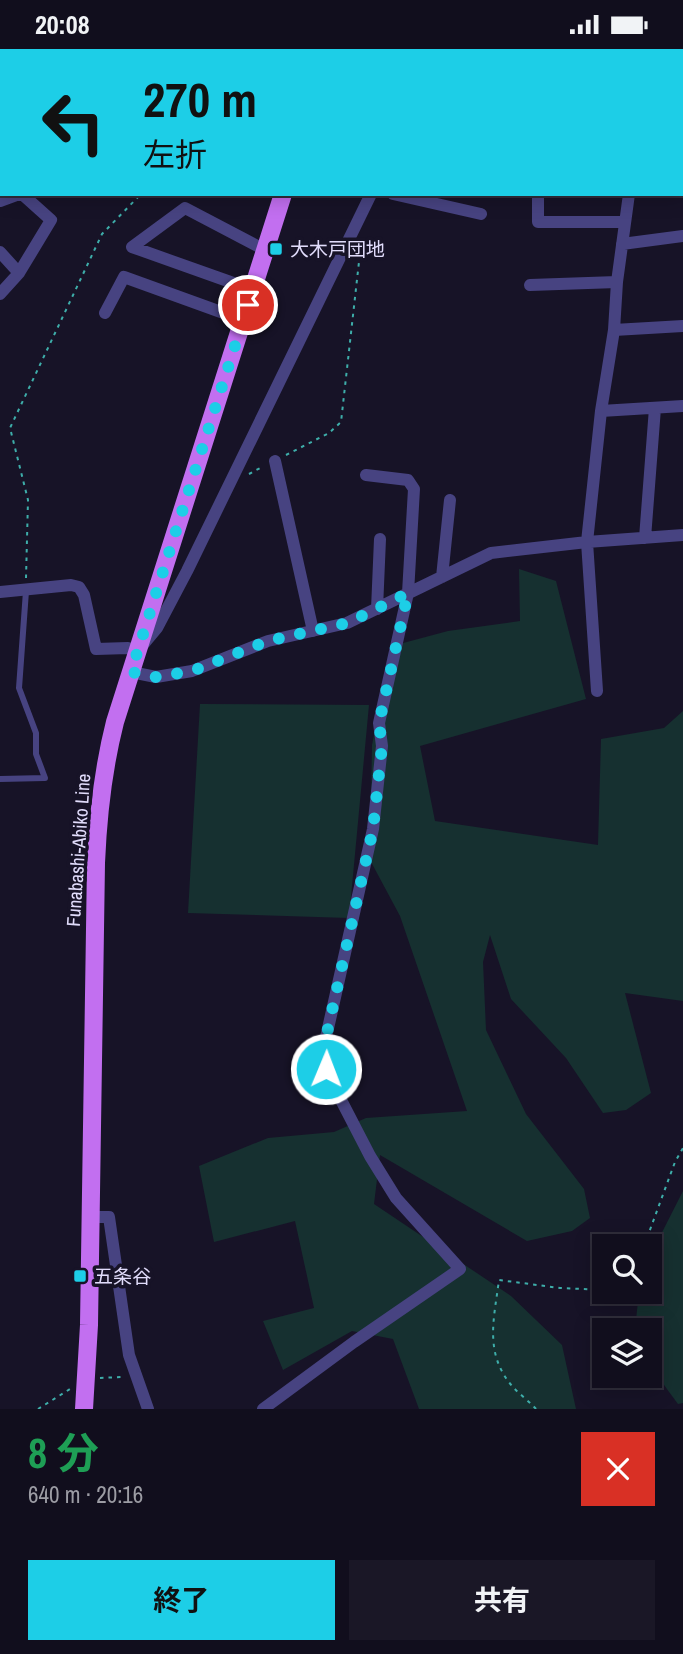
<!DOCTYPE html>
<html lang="ja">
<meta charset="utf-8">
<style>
:root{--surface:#110e1d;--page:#1a1726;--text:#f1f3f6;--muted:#9c9ca4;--line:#302e3b;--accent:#1dcee7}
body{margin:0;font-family:"Archivo Narrow","Noto Sans JP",sans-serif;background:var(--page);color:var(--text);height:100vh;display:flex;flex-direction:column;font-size:26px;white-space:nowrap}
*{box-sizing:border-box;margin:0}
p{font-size:23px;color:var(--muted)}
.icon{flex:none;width:38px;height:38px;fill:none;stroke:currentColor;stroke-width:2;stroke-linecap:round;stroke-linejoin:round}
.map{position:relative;height:1360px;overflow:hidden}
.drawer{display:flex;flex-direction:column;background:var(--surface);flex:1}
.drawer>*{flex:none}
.banner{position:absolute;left:0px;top:0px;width:684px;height:147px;box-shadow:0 4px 18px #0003,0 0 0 2px var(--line);background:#1dcee7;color:#111;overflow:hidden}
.fabs{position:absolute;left:592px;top:1185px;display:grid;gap:14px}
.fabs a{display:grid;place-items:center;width:70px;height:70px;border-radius:0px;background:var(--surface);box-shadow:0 4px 18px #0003,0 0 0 2px var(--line);font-size:35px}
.pin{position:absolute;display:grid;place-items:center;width:60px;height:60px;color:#fff;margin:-30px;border:4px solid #fff;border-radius:50%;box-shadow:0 2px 7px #0007}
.me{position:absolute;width:77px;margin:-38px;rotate:1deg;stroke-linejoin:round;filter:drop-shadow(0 0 5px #0008)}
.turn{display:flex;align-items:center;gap:24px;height:147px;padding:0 28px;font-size:32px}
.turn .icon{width:91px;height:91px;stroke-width:2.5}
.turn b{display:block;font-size:49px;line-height:60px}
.round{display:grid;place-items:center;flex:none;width:74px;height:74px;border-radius:0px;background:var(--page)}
.headline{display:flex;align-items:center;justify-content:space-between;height:119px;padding:0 28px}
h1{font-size:42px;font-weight:700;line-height:52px;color:#1e9e55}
.primary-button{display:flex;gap:14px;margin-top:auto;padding:14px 28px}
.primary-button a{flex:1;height:80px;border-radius:0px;background:var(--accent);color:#111;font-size:28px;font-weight:700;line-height:80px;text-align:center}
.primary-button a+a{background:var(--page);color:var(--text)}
.status{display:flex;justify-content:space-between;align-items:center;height:49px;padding:0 35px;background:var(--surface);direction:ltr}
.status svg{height:19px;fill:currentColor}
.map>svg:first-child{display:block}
.green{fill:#163030}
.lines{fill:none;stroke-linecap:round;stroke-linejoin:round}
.path{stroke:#3eaeaa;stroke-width:2;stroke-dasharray:3.5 5;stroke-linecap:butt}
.service{stroke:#474381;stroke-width:6}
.minor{stroke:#474381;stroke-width:12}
.primary{stroke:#c26ff0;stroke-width:18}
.route{stroke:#1dcee7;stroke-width:12;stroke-dasharray:0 21.6}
.poi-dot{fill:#1dcee7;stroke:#171327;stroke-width:2.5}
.labels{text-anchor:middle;stroke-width:7;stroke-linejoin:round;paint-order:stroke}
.poi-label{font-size:19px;fill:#e1dcfb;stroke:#171327;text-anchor:start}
.street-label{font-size:19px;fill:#e1dcfb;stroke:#171327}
</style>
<div class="status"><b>20:08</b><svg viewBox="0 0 49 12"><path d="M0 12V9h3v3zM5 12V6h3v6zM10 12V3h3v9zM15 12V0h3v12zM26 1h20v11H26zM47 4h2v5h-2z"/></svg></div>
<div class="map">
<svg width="683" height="1360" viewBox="0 0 683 1360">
<rect width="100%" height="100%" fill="#171327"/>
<path class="green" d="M519,520l37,12 30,118 -166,47 15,75 163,24 3,-106 63,-11 19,-17v290l-58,-8 26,100 -25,17 -23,3 -37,-55 -55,-59 -21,-64 -7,27 3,68 40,84 58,75 6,29 -18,13 -45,10 -147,-86 -6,49 137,92 51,49 14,64h-157l-26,-70 -41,-8 -69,39 -20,-49 51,-13 -19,-87 -81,21 -15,-76 69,-28 66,-6 32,-14 101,-7 -67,-195 -30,-56 2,-115 20,-99 56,-15 72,-10z
M200,655l169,1 -20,213 -161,-5z
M683,1142v212l-5,1c-21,-29 -29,-36 -29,-74h-10l-3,-10 3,-28 10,-1v-33z"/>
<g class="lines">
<path class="path" d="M226,0l1,2
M286,406l43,-22 12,-11 20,-178
M249,425l13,-7
M26,529l2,-78 -18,-72 92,-194 39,-40
M644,1197l31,-84 8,-14
M100,1329l22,-1
M38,1360l32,-20
M536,1360c-7,-8 -17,-15 -24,-23 -28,-33 -18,-67 -13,-106l61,8 44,2"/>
<path class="service" d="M461,2l1,-2
M0,730l45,-1 -9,-24v-21l-17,-45 7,-97"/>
<path class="minor" d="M303,0l2,2
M620,0l14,2
M445,2l1,-2
M652,2l1,-2
M682,77h1
M393,145l88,20
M538,145v28h87
M0,152l19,-7
M622,195l61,-8
M0,203l19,21
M530,236l87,-3
M253,241l-121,-43 53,-39 80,42
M0,245l19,-21 32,-53 -29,-26
M105,264l19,-36 119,43
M614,281l69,-4
M601,362l82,-5
M275,412l38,170
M645,489l10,-130
M442,528l8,-77
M0,543l71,-7 8,2 5,8 12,54 32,-1 9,4 20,-24 30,-57 184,-377
M377,560l3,-70
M131,623l25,5 36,-6 76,-30 79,-18 144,-70 96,-11 96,-7
M597,642l-10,-149 14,-131 13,-81 3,-48 12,-88
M90,1168h19l20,138 19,54
M263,1360l91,-67 106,-73 -64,-71 -26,-42 -45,-87 -3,-14 51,-226 9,-83 -3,-23 29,-130 6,-104 -6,-9 -42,-5"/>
<path class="primary" d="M329,2l1,-2
M84,1360l5,-84 7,-462c2,-49 7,-94 19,-141l168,-528"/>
</g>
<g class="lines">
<path class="route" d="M248,256l-117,367 25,5 36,-6 76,-30 80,-18 60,-30 -29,130 3,23 -9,83 -51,226 4,14"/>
</g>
<g class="poi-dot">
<rect x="269" y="193" width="14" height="14" rx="3.5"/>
<rect x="73" y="1220" width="14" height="14" rx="3.5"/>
</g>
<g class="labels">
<g class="poi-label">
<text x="290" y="207">大木戸団地</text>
<text x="94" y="1234">五条谷</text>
</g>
<g class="street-label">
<text transform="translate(78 801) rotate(-86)" y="7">Funabashi-Abiko Line</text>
</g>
</g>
</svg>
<div class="fabs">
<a><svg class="icon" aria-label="search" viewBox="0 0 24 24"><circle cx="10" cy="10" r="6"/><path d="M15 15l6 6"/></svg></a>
<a><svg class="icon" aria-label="layers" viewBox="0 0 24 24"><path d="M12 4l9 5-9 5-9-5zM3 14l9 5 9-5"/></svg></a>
</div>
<div class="pin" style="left:248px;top:256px;background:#d93025"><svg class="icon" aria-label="arrive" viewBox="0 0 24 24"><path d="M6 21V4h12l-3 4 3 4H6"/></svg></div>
<svg class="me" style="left:326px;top:1020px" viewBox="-20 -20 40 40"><circle r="17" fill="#1dcee7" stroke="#fff" stroke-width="3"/><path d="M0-11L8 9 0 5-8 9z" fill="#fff"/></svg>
<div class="banner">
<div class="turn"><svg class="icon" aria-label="left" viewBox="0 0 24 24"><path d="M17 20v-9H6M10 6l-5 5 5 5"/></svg><div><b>270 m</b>左折</div></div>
</div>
</div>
<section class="drawer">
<div class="headline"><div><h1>8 分</h1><p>640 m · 20:16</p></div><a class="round" style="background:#d93025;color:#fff"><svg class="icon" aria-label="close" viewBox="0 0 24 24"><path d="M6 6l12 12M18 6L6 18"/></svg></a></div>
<div class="primary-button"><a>終了</a><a>共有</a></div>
</section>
